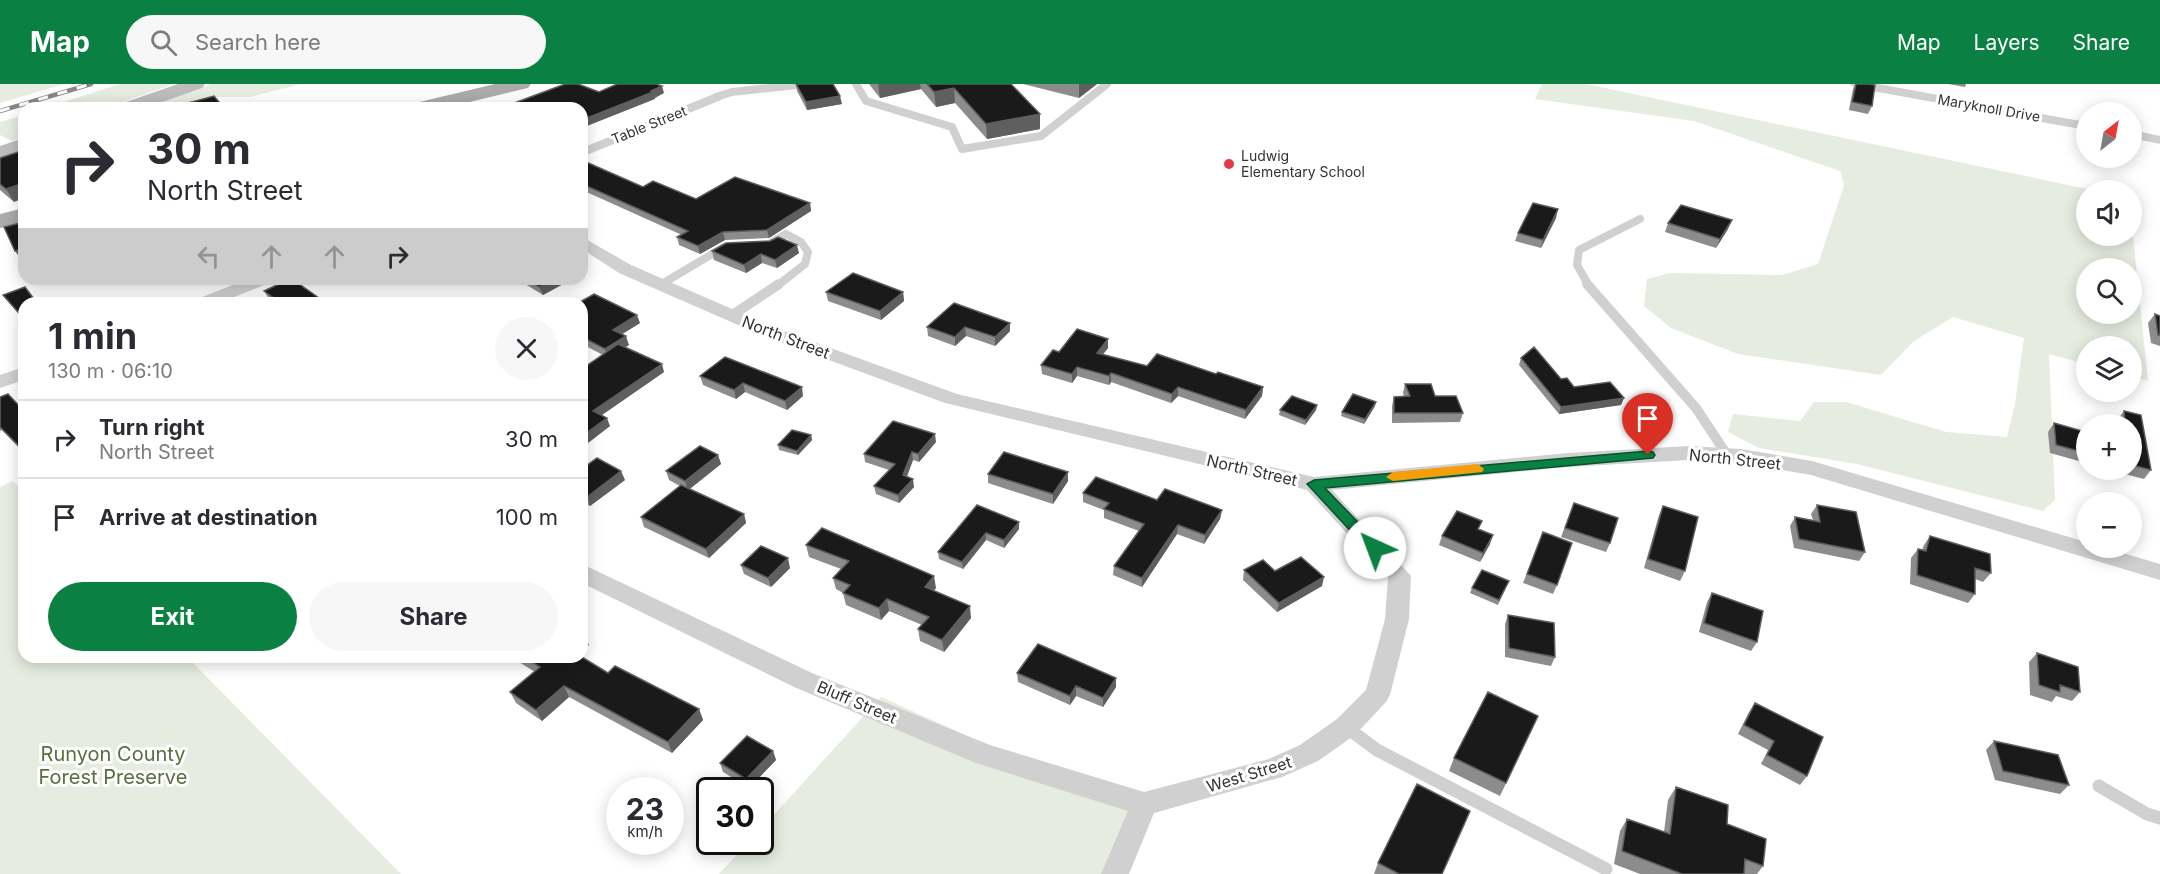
<!DOCTYPE html>
<meta charset="utf-8">
<style>
:root{--surface:#fff;--page:#f7f7f7;--text:#2b2b33;--muted:#7c7c81;--line:#e1e1e2;--accent:#0b8043}
body{margin:0;font-family:Inter,sans-serif;background:var(--page);color:var(--text);height:100vh;display:flex;flex-direction:column;font-size:22px;white-space:nowrap}
*{box-sizing:border-box;margin:0}
p{font-size:20px;color:var(--muted)}
.icon{flex:none;width:33px;height:33px;fill:none;stroke:currentColor;stroke-width:2;stroke-linecap:round;stroke-linejoin:round}
.map{position:relative;flex:1;overflow:hidden}
.details{position:absolute;left:18px;top:213px;width:570px;height:366px;display:flex;flex-direction:column;background:var(--surface);border-radius:18px;box-shadow:0 3px 15px #0003}
.details>*{flex:none}
.top-card{position:absolute;left:18px;top:18px;width:570px;height:183px;border-radius:18px;box-shadow:0 3px 15px #0003;background:#fff;color:var(--text);overflow:hidden}
.needle{width:39px;rotate:31deg}
.fabs{position:absolute;left:2076px;top:18px;display:grid;gap:12px}
.fabs a{display:grid;place-items:center;width:66px;height:66px;border-radius:50%;background:var(--surface);box-shadow:0 3px 15px #0003;font-size:30px}
.speed{position:absolute;left:606px;top:693px;display:flex;gap:12px;font-size:30px;font-weight:700;text-align:center}
.speed>*{display:grid;place-content:center;width:78px;height:78px;border-radius:50%;background:var(--surface);box-shadow:0 3px 15px #0003;line-height:1}
.speed small{font-size:15px;font-weight:400}
.speed .limit{border:3px solid #111;border-radius:9px;background:#fff;color:#111}
.pin{position:absolute;display:grid;place-items:center;width:51px;height:51px;color:#fff;margin:-62px -26px;border-radius:50% 50% 50% 0;rotate:-45deg;box-shadow:0 0 6px #0007}
.pin .icon{rotate:45deg}
.me{position:absolute;width:66px;margin:-33px;rotate:317deg;stroke-linejoin:round;filter:drop-shadow(0 0 4px #0008)}
.turn{display:flex;align-items:center;gap:21px;height:126px;padding:0 30px;font-size:27px}
.turn .icon{width:78px;height:78px;stroke-width:2.5}
.turn b{display:block;font-size:42px;line-height:51px}
.lanes{display:flex;align-items:center;height:57px;padding:0 30px;background:#0003;justify-content:center;gap:30px;direction:ltr}
.lanes .off{opacity:.35}
.round{display:grid;place-items:center;flex:none;width:63px;height:63px;border-radius:32px;background:var(--page)}
.summary{display:flex;align-items:center;justify-content:space-between;height:102px;padding:0 30px}
h1{font-size:36px;font-weight:700;line-height:45px}
.action{display:flex;gap:12px;margin-top:auto;padding:12px 30px}
.action a{flex:1;height:69px;border-radius:36px;background:var(--accent);color:#fff;font-size:24px;font-weight:700;line-height:69px;text-align:center}
.action a+a{background:var(--page);color:var(--text)}
ul{padding:0;list-style:none}
li{display:flex;align-items:center;gap:18px;height:78px;padding:0 30px;border-top:2px solid var(--line)}
li div{flex:1}
li b{display:block;font-size:22px}
li em{font-style:normal}
header{display:flex;align-items:center;gap:36px;box-sizing:border-box;height:84px;padding:0 30px;background:var(--accent);color:#fff}
header strong{font-size:28px}
nav{display:flex;gap:33px;margin-inline-start:auto;font-size:21px}
.search{width:420px;height:54px;background:var(--page);display:flex;align-items:center;gap:15px;box-sizing:border-box;padding:0 21px;border-radius:33px;color:var(--muted);font-size:22px}
.map>svg:first-child{display:block}
.green{fill:#e6ecdf;fill-rule:evenodd}
.lines{fill:none;stroke-linecap:round;stroke-linejoin:round}
.lane-far2{stroke:#d0d0d0;stroke-width:8}
.lane-far1{stroke:#d0d0d0;stroke-width:10}
.lane{stroke:#d0d0d0;stroke-width:13}
.street{fill:#d0d0d0;fill-rule:evenodd}
.secondary{fill:#bdbdbd;fill-rule:evenodd}
.primary{fill:#ababab;fill-rule:evenodd}
.rail-casing{stroke:#888;stroke-width:4.5}
.rail{stroke:#fff;stroke-width:3;stroke-dasharray:10;stroke-linecap:butt}
.wall{fill:#8c8c8c}
.shaded-wall{fill:#5f5f5f}
.building{fill:#1a1a1a;stroke:#5f5f5f;stroke-width:1.5}
.route{fill:#0b8043;stroke:#07532c;stroke-width:1.5}
.slow{fill:#f59e0b}
.poi-dot{fill:#e63946;stroke:#fff;stroke-width:2}
.labels{text-anchor:middle;stroke-width:6;stroke-linejoin:round;paint-order:stroke}
.far-street-label{font-size:14px;fill:#333;stroke:#fff}
.far-poi-label{font-size:14px;fill:#333;stroke:#fff;text-anchor:start}
.street-label{font-size:16px;fill:#333;stroke:#fff}
.near-park-label{font-size:20px;fill:#56703f;stroke:#fff}
</style>
<header>
<strong>Map</strong>
<div class="search"><svg class="icon" aria-label="search" viewBox="0 0 24 24"><circle cx="10" cy="10" r="6"/><path d="M15 15l6 6"/></svg>Search here</div>
<nav><a>Map</a><a>Layers</a><a>Share</a></nav>
</header>
<div class="map">
<svg width="2160" height="790" viewBox="0 0 2160 790">
<rect width="100%" height="100%" fill="#fff"/>
<path class="green" d="M0,0h64l-64,19z
M120,0h54l-69,24h-60z
M211,0h90l-51,13h-38l-39,11h-31z
M1542,0h44l506,106h-6v46h46v-10l16,155 -16,-5v-30h-46v18l-37,-10 6,146 -12,11 -186,-47 -98,-16 -31,-16 5,-18 67,7 14,-19h32l100,30 61,5 8,-33 9,-66 -71,-21 -39,24 -33,34 -143,-21 -67,-26 -27,-22 3,-27 23,-6 112,2 36,-11 26,-79 -4,-14 -146,-50 -159,-22zM2086,184h46v46h-46z
M24,31v22l-12,4 -12,-6v-13z
M13,397l11,11v165h163l214,217h-401v-387z
M881,613l111,50 155,48 -40,79h-388l30,-32h11l1,-13z"/>
<g class="lines">
<path class="lane-far2" d="M856,0l10,17 86,26 10,22 79,-13 66,-52
M716,13l16,-5 75,-8
M769,160l17,-10 15,8 7,10 -3,12 -28,22
M660,201l64,-38
M1589,202l-12,-21 2,-15 61,-31"/>
<path class="lane-far1" d="M1587,200l109,124 31,47
M731,232l48,-32"/>
<path class="lane" d="M1346,643l31,23 229,119
M2099,702l48,28 13,4"/>
<path class="street" d="M1849,0h29l208,38v8l-230,-42z
M716,9l5,1 2,3 -2,3 -139,57v-9z
M2132,46l28,6v8l-28,-6z
M582,153l49,28 142,62 184,67 357,83 254,-24 121,-7 52,3 71,12 274,81v6h20l54,16v16l-349,-105 -70,-12 -52,-3 -121,7 -236,23 79,86 -2,43 -19,76 -4,7 -31,33 -37,26 -36,16 -128,36 -25,61h-28l27,-63 -152,-48 -182,-76 -212,-104v-19l230,109 178,72 154,47 125,-33 31,-14 37,-26 29,-29 19,-71 3,-41 -81,-88 -362,-87 -184,-68 -142,-62 -37,-24z
M248,195h24l-3,4 -50,20h-25l3,-4z
M24,283v13l-24,8v-13z"/>
<path class="secondary" d="M178,0h27l-3,4 -57,20h-27l2,-4z
M24,54v13l-24,8v-13z"/>
<path class="primary" d="M495,0h36l-3,4 -83,20h-37l3,-4z
M24,124v14l-24,6v-14z"/>
<defs>
<path id="rail" d="M0,27l91,-27"/>
</defs>
<use href="#rail" class="rail-casing"/>
<use href="#rail" class="rail"/>
</g>
<path class="wall" d="M796,0l46,20 -35,6 -10,-19z
M869,0h142l29,30v15l-53,10 -32,-36 -19,4 -15,-18 -41,9z
M1023,0h74l-18,14z
M1855,0h14l3,22 -4,8 -19,-4 4,-21z
M1948,0h18l-1,3z
M0,74l14,44 -14,-12z
M582,80l61,23 53,12 114,4 1,8 -42,27 -44,2 -25,14 -21,-9 -2,-8 5,-2 -100,-45z
M1556,134l-15,30 -26,-7 3,-8z
M1668,139l60,6 -12,19 -51,-16z
M712,167l87,2 -22,15 -15,-5 -16,10 -32,-13z
M517,195h47l1,4 -22,12z
M264,207l62,12h-52l-5,-4z
M826,208h77l1,9 -23,19 -53,-19z
M582,219l58,20 -18,11 7,11 -4,2 39,25 -62,43 8,11 -26,20 -2,-1v-76l21,-14 -21,-11z
M2155,230l5,2v30l-9,-3 -3,-20z
M1010,239v8l-15,15 -29,-10 -11,10 -27,-10 -1,-9z
M1108,255v9l-5,6 44,12 69,8 47,13 -1,9 -17,23 -67,-23 -7,7 -60,-21 -2,3 -32,-9 -5,7 -30,-9 -1,-9 18,-13z
M725,273l78,39 -16,14 -42,-18 -9,7 -33,-14 -3,-9z
M1521,274l53,29 50,11 -3,7 -62,9 -40,-49z
M1405,300l30,12 28,17 -3,9 -68,1v-17l2,-9 10,-1 -1,-3z
M0,313l24,14v42l-22,-23 -2,1z
M1317,321l-1,5 -11,15 -26,-10 1,-5z
M1375,322l-11,18 -23,-8 1,-4z
M2124,327l17,4 10,55 -7,9 -35,-9h23v-46h-14v-5z
M2054,339l32,9v31l-36,-10 -2,-21z
M811,351l1,5 -14,15 -19,-5 -1,-5z
M936,358l-17,20 -6,-2 -6,17 7,10 -15,16 -23,-9 -2,-8 15,-16 -24,-8 -1,-8z
M718,371l3,9 -31,25 54,25 2,9 -37,35 -65,-31 -3,-10 39,-31 -11,-6 -3,-9z
M582,385l43,11 -35,26 -8,-4z
M1068,388v9l-15,23 -65,-21v-9z
M1083,409l74,7 65,10 -2,9 -16,25 -27,-10 -35,53 -29,-12 1,-9 25,-35 -35,-13v-8l-21,-8z
M1574,419l36,40 -4,9 -45,-15z
M977,421l42,17v7l-15,19 -18,-8 -23,29 -24,-10 -1,-7z
M1817,421l48,47 -6,9 -65,-13 -4,-22 5,-9 18,3 -2,-6z
M1663,422l22,65 -5,10 -36,-13 15,-53z
M1479,446l11,14 -10,18 -41,-17 3,-9z
M1543,448l14,53 -4,9 -30,-11z
M1930,452l61,37 -8,9 -8,-3v15l-7,9 -58,-19 1,-26 7,-9 4,1 2,-5z
M806,461l130,43 -2,2 37,28 -27,34 -24,-11 -2,-12 4,-4 -33,-14 -8,9 -35,-15 -3,-12 -7,-4 -3,-11 8,-9 -32,-12z
M741,481l49,3 -19,19 -27,-13z
M1244,486l31,1 47,15 -45,26 -34,-32z
M1509,497l-11,24 -28,-12 2,-5z
M1712,509l45,49 -6,9 -52,-19 8,-30z
M1508,531l47,42 -4,9 -46,-9v-33z
M2037,569l43,39 -8,9 -16,-5 -4,6 -22,-7 -1,-33z
M511,573h71l26,16 91,36 4,11 -31,33 -103,-56 -27,24 -26,-18 -6,-11 25,-20z
M1017,589l99,14 -13,20 -27,-11 -6,9 -52,-23z
M1755,619l52,73 -7,9 -39,-21 7,-14 -30,-16 11,-22z
M1538,632l-38,80 -51,-25 5,-13z
M1994,657l75,44 -9,9 -65,-14 -9,-30z
M773,667l3,9 -27,28 -26,-16 -3,-9z
M1676,703l51,37 36,42 -6,8h-117l-26,-10 6,-33 7,-12 37,13 4,-32z
M1470,727l-28,63h-68l4,-11z"/>
<path class="shaded-wall" d="M878,0h42l1,5 -41,9z
M1079,0h18l-18,14z
M662,2l2,7 -9,5v1l-73,29v-8z
M954,4l1,15 -19,4 -2,-15z
M840,12l2,8 -35,6 -1,-8z
M1040,30v15l-53,10 -1,-15z
M24,99v15l-10,4 -8,-13z
M810,119l1,8 -42,27 -2,-8z
M1558,125l-2,9 -15,30 2,-8z
M1732,136l-4,9 -12,19 4,-9z
M723,148l2,8 -25,14 -2,-8z
M797,161l2,8 -22,15 -2,-8z
M24,164v11h-3l-6,-8z
M761,170l1,9 -16,10 -2,-8z
M554,195h10l1,4 -22,12 -4,-8z
M903,208l1,9 -23,19 -1,-9z
M637,231l3,8 -24,15 -3,-8z
M1010,239v8l-15,15v-9z
M965,243l1,9 -11,10v-9z
M626,252l3,9 -21,13 -3,-9z
M1108,255v9l-11,14v-9z
M662,280l2,8 -68,47 -3,-8z
M1077,283v9l-5,7v-9z
M1111,289v9l-2,3v-9z
M743,299l2,9 -9,7 -2,-9z
M802,303l1,9 -16,14 -2,-9z
M1178,303v9l-7,7 1,-9z
M1263,303l-1,9 -17,23 1,-9z
M1624,314l-3,7 -62,9 2,-7z
M1376,318l-1,4 -11,18 1,-5z
M1317,321l-1,5 -11,15 1,-5z
M607,334l3,8 -26,20 -2,-5v-5z
M935,350l1,8 -17,20 -1,-8z
M811,351l1,5 -14,15 -1,-4z
M912,368l1,8 -9,23 -1,-8z
M718,371l3,9 -33,26 -3,-9z
M621,387l4,9 -35,26 -3,-9z
M1068,388v9l-15,23v-10z
M913,395l1,8 -15,16 -1,-8z
M1222,426l-2,9 -16,25 1,-9z
M744,430l2,9 -37,35 -3,-9z
M1019,438v7l-15,19v-8z
M1178,441l-1,9 -35,53v-9z
M986,449v7l-23,29 -1,-7z
M1493,451l-3,9 -10,18 3,-9z
M788,474l2,10 -19,19 -3,-9z
M934,492l2,12 -9,10 -2,-11z
M1324,493l-2,9 -45,26 2,-9z
M887,515l2,12 -8,9 -2,-12z
M970,522l1,12 -27,34 -2,-12z
M584,550l5,11 -7,6v-16z
M1116,594v9l-13,20v-9z
M564,602l5,11 -27,24 -6,-11z
M1076,602v10l-6,9v-9z
M699,625l4,11 -31,33 -4,-11z
M773,667l3,9 -27,28 -3,-9z"/>
<path class="building" d="M565,0h13l21,8 18,-8h39l6,2 -11,5 2,1 -71,28v-12h-104l17,-5 6,5z
M796,0h37l7,12 -34,6z
M927,0h84l29,30 -54,10 -32,-36 -20,4z
M1856,0h13l6,1 -3,21 -20,-4z
M214,12l10,12h-55z
M24,66v33l-18,6 -6,-5v-26z
M586,78l57,25 10,-6 43,18 39,-22 75,26 -43,27 -44,2 -25,14 -21,-9 11,-6 -106,-47v-20z
M1533,119l25,6 -15,31 -25,-7z
M1681,121l51,15 -12,19 -52,-16z
M24,138v26l-9,3 -11,-24z
M778,153l19,8 -22,15 -14,-6 -17,11 -32,-14 14,-8 44,-2z
M853,189l50,19 -23,19 -54,-19z
M290,195h2l34,24h-45l-17,-12z
M527,195h27l-15,8z
M25,203l12,16h-13v16l-21,-24z
M594,210l43,21 -24,15 13,6 -21,13 -23,-12v-34h-4z
M954,219l56,20 -15,14 -30,-10 -10,10 -28,-10z
M2155,230l5,2v19h-2z
M1077,245l31,10 -11,14 50,13 10,-12 59,20 2,-2 45,15 -17,23 -68,-23 -6,7 -61,-21 -2,3 -32,-9 -5,7 -31,-9 12,-15 6,2z
M618,260l44,20 -69,47 14,7 -25,18v-67z
M1534,263l27,32 6,-1 7,9 36,-5 14,16 -63,9 -40,-49z
M725,273l77,30 -17,14 -42,-18 -9,7 -34,-14z
M1405,300h26l4,12h21l7,17h-69v-16l16,-1z
M8,310l16,17v37l-2,1 -22,-22v-30z
M1353,310l23,8 -11,17 -23,-7z
M1292,312l25,9 -11,15 -26,-10z
M2124,327l17,4 10,55 -19,-5v-41h-7z
M893,337l42,13 -17,20 -6,-2 -9,23 10,4 -15,16 -24,-9 21,-22 -31,-10z
M2054,339l32,9v21l-30,-8z
M792,346l19,5 -14,16 -19,-6z
M700,362l18,9 -33,26 -19,-10z
M1004,368l64,20 -15,22 -65,-20z
M597,374l24,13 -34,26 -5,-3v-25z
M1096,393l61,23 8,-11 57,21 -17,25 -27,-10 -36,53 -28,-12 30,-42 -40,-15 5,-6 -26,-10z
M681,401l63,29 -38,35 -65,-32z
M1574,419l44,15 -8,25 -45,-15z
M977,421l42,17 -15,18 -18,-7 -24,29 -24,-10z
M1817,421l39,7 9,40 -66,-13 -4,-22 25,5z
M1663,422l35,11 -13,54 -37,-12z
M1457,427l25,10 -4,8 15,6 -10,18 -41,-17z
M822,444l112,48 -9,11 45,19 -28,34 -24,-11 11,-12 -42,-18 -8,9 -36,-15 7,-8 -17,-7 16,-17 -43,-16z
M1543,448l29,11 -15,42 -30,-11z
M1930,452l60,18 1,19 -16,-5v26l-58,-19 1,-26 8,2z
M761,462l27,12 -20,20 -27,-13z
M1301,473l23,20 -45,26 -35,-33 19,-10 12,11z
M1482,486l27,11 -10,19 -27,-12z
M1712,509l51,18 -6,31 -53,-19z
M1508,531l46,8 1,34 -46,-9z
M1038,560l78,34 -13,20 -27,-12 -6,10 -53,-23z
M2037,569l41,14 2,25 -20,-7v7l-21,-7z
M524,573h58l26,16 7,-7 84,43 -31,33 -104,-56 -28,24 -26,-18 30,-25z
M1488,608l50,24 -32,67 -52,-25z
M1755,619l68,34 -16,39 -40,-21 7,-14 -30,-16z
M747,652l26,15 -27,28 -26,-16z
M1994,657l64,14 11,30 -66,-14z
M1417,700l53,27 -28,63h-43l-21,-11z
M1676,703l52,18 -1,19 39,15 -3,27 -18,-7 -1,15h-62l-60,-23 5,-32 43,15z"/>
<path class="route" d="M1648,367l5,1 2,3 -2,3 -328,30 55,57 3,3 -8,6 -5,-2 -63,-68 7,-4z"/>
<path class="slow" d="M1478,380l6,5 -2,3 -89,9 -7,-4 7,-5z"/>
<circle class="poi-dot" cx="1229" cy="80" r="6"/>
<g class="labels">
<g class="far-street-label">
<text transform="translate(1989 24) rotate(10)" y="5">Maryknoll Drive</text>
<text transform="translate(649 41) rotate(-22)" y="5">Table Street</text>
</g>
<g class="far-poi-label">
<text x="1241" y="77">Ludwig<tspan x="1241" dy="16">Elementary School</tspan></text>
</g>
<g class="street-label">
<text transform="translate(786 253) rotate(21)" y="6">North Street</text>
<text transform="translate(1735 375) rotate(6)" y="6">North Street</text>
<text transform="translate(1252 386) rotate(13)" y="6">North Street</text>
<text transform="translate(857 618) rotate(23)" y="6">Bluff Street</text>
<text transform="translate(1249 690) rotate(-17)" y="6">West Street</text>
</g>
<g class="near-park-label">
<text x="113" y="677">Runyon County<tspan x="113" dy="23">Forest Preserve</tspan></text>
</g>
</g>
</svg>
<div class="fabs">
<a><svg class="needle" viewBox="-14 -14 28 28"><path d="M0-13l5 13h-10z" fill="#e53935"/><path d="M0 13l5-13h-10z" fill="#7c7c81"/></svg></a>
<a><svg class="icon" aria-label="sound" viewBox="0 0 24 24"><path d="M4 9h4l5-4v14l-5-4H4zM17 9q2 3 0 6"/></svg></a>
<a><svg class="icon" aria-label="search" viewBox="0 0 24 24"><circle cx="10" cy="10" r="6"/><path d="M15 15l6 6"/></svg></a>
<a><svg class="icon" aria-label="layers" viewBox="0 0 24 24"><path d="M12 4l9 5-9 5-9-5zM3 14l9 5 9-5"/></svg></a>
<a>+</a>
<a>−</a>
</div>
<div class="speed"><div>23<small>km/h</small></div><div class="limit">30</div></div>
<div class="pin" style="left:1648px;top:371px;background:#d93025"><svg class="icon" aria-label="arrive" viewBox="0 0 24 24"><path d="M6 21V4h12l-3 4 3 4H6"/></svg></div>
<svg class="me" style="left:1375px;top:464px" viewBox="-20 -20 40 40"><circle r="19" fill="#fff"/><path d="M0-13L10 11 0 6-10 11z" fill="#0b8043"/></svg>
<div class="top-card">
<div class="turn"><svg class="icon" aria-label="right" viewBox="0 0 24 24"><path d="M7 20v-9h11M14 6l5 5-5 5"/></svg><div><b>30 m</b>North Street</div></div>
<div class="lanes"><svg class="icon off" aria-label="left" viewBox="0 0 24 24"><path d="M17 20v-9H6M10 6l-5 5 5 5"/></svg><svg class="icon off" aria-label="ahead" viewBox="0 0 24 24"><path d="M12 20V5M6 11l6-6 6 6"/></svg><svg class="icon off" aria-label="ahead" viewBox="0 0 24 24"><path d="M12 20V5M6 11l6-6 6 6"/></svg><svg class="icon" aria-label="right" viewBox="0 0 24 24"><path d="M7 20v-9h11M14 6l5 5-5 5"/></svg></div>
</div>
<section class="details">
<div class="summary"><div><h1>1 min</h1><p>130 m · 06:10</p></div><a class="round"><svg class="icon" aria-label="close" viewBox="0 0 24 24"><path d="M6 6l12 12M18 6L6 18"/></svg></a></div>
<ul>
<li><svg class="icon" aria-label="right" viewBox="0 0 24 24"><path d="M7 20v-9h11M14 6l5 5-5 5"/></svg><div><b>Turn right</b><p>North Street</p></div><em>30 m</em></li>
<li><svg class="icon" aria-label="arrive" viewBox="0 0 24 24"><path d="M6 21V4h12l-3 4 3 4H6"/></svg><div><b>Arrive at destination</b></div><em>100 m</em></li>
</ul>
<div class="action"><a>Exit</a><a>Share</a></div>
</section>
</div>
